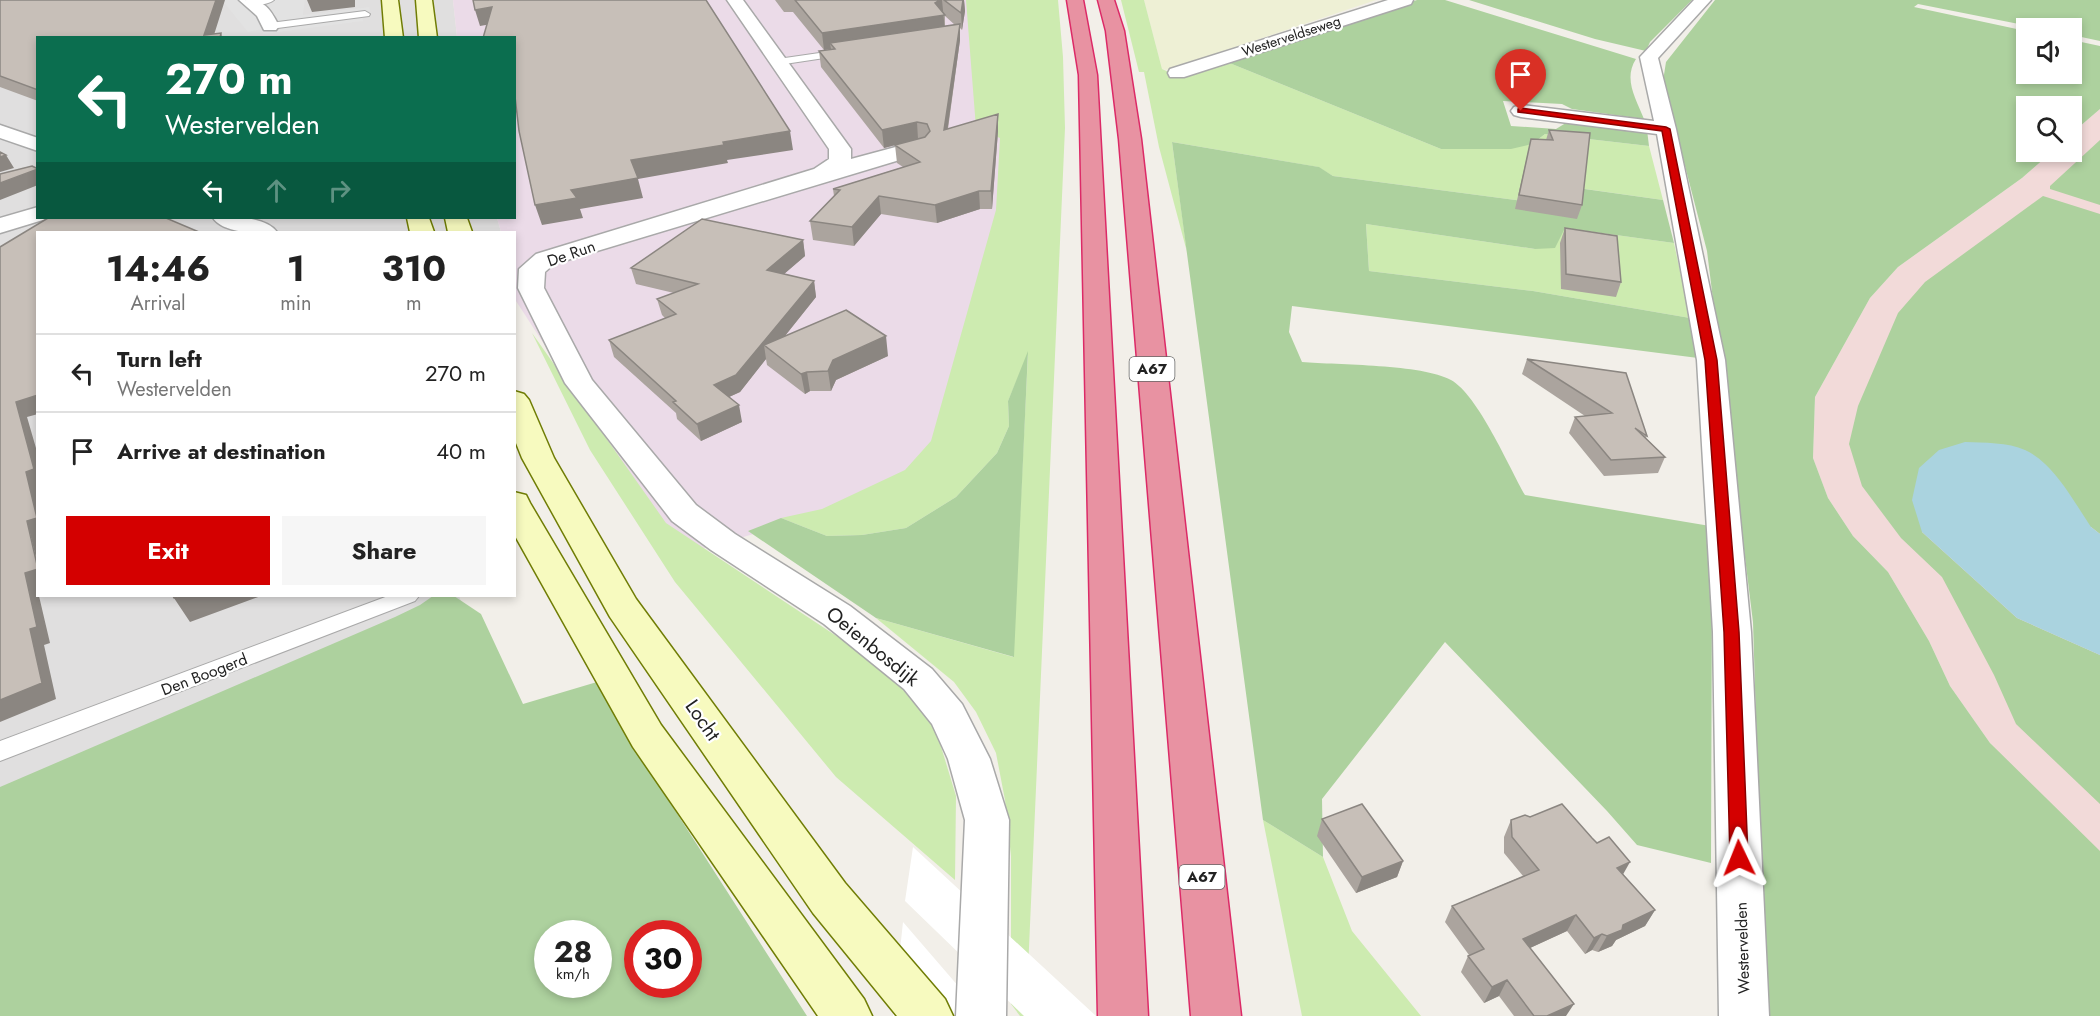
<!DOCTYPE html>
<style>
:root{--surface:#fff;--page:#f6f6f6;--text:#222;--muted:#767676;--line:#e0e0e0;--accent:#d40000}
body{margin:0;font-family:Jost,sans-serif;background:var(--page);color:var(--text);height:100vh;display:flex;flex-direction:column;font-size:22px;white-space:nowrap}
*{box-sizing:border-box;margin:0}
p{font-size:20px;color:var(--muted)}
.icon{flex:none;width:33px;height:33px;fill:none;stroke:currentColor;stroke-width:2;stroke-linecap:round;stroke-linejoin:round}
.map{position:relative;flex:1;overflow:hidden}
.panel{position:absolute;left:36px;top:231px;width:480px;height:366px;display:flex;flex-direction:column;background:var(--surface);border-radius:0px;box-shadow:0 3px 9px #0003}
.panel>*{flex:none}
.guide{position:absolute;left:36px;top:36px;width:480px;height:183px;border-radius:0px;box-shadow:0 3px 9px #0003;background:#0b6e4f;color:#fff;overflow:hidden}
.controls{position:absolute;left:2016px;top:18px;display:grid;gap:12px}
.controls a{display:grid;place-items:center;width:66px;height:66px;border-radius:0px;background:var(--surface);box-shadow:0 3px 9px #0003;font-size:30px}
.speed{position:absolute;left:534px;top:920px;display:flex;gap:12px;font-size:30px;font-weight:700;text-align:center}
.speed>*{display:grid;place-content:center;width:78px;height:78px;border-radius:50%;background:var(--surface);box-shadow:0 3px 9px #0003;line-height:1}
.speed small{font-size:15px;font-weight:400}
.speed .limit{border:9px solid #d22;background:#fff;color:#111}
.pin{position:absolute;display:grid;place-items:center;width:51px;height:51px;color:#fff;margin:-62px -26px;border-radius:50% 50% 50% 0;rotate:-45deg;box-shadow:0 0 6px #0007}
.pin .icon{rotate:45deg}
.me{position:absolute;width:66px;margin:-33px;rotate:358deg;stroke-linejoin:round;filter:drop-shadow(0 0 4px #0008)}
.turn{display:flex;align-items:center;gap:21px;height:126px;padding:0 30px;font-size:27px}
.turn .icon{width:78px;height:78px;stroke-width:2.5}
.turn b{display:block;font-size:42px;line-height:51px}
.lanes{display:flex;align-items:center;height:57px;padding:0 30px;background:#0003;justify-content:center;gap:30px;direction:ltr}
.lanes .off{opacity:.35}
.eta{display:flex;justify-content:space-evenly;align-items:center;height:102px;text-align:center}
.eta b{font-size:36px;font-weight:700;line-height:42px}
.action{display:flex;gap:12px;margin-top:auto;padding:12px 30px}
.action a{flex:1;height:69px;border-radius:0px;background:var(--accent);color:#fff;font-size:24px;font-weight:700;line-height:69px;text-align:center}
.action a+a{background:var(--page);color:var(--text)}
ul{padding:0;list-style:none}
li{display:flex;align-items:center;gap:18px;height:78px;padding:0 30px;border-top:2px solid var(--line)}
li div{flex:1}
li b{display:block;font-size:22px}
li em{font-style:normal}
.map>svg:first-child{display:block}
.residential{fill:#e0dfdf}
.commercial{fill:#f2dad9}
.industrial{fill:#ebdbe8}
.farmland{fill:#eef0d5}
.grass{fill:#cdebb0}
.forest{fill:#add19e;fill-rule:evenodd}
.parking{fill:#e2e2e2}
.water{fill:#aad3df}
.pier{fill:#fff}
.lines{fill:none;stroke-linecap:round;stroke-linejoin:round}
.service-casing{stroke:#a9a9a9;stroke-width:2}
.minor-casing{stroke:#a9a9a9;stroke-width:3}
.secondary-casing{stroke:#707d05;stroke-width:3}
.motorway-casing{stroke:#dc2a67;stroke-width:3}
.service{fill:#fff;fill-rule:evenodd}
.minor{fill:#fff;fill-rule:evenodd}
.secondary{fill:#f7fabf;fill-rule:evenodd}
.motorway{fill:#e892a2;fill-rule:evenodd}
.wall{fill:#aba49e;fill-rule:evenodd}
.shaded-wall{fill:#8b8681}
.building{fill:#c7bfb8;stroke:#8b8681;stroke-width:1.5}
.route{fill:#d40000;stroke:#8a0000;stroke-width:1.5}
.labels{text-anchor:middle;stroke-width:4.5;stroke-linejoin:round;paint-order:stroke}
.far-street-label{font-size:14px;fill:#222;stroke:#fff}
.shield{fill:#fff;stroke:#646464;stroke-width:1.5}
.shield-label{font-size:15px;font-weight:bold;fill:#222}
.street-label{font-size:16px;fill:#222;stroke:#fff}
.near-street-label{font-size:20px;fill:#222;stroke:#fff}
</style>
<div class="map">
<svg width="2100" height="1016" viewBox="0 0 2100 1016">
<rect width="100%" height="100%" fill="#f2efe9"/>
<path class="residential" d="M0,0h453l4,37 -419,1v180h459l4,14h-463v364h421l3,8 -462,203z"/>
<path class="commercial" d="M2100,109v753l-110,-119 -40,-57 -21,-45 -41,-69 -35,-36 -25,-38 -15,-40 2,-61 55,-99 28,-31 124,-89 30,-26h20v-19z"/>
<path class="industrial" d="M453,0h546l7,136 -40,337 -285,82 -165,-254 -2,-69h-13l-4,-14h17v-180l-57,-1z"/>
<path class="farmland" d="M1144,0h232l-209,70 -5,-1z"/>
<path class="grass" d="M966,0h92l5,57 2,71 -39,888h-6l-9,-12v-148l-6,-56 -9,-47 -20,-41 -22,-30 -78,-64 137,39 15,-303 -20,47 1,25 -12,27 -41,44 -50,31 -44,7 -35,1 -46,-18 41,-9 83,-39 26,-29 65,-231 4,-72 -24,-10z
M1121,0h23l18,69 16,7 49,-14 214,87 91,-5 13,-10 104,12 14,54 -120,-17 -20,18 -190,-25 -15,-9 -146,-25 15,110 -28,-105 -15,-75h-5z
M1366,224l169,25 30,-21 109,15 16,75 -157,-27 -164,-20z
M532,333l134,190 193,128 38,31 39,48 20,66 -1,84 -119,-103 -161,-195 -85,-132z
M1263,820l60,37 29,74 69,85h-119z"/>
<path class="forest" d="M1417,0h28l191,59c-13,20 0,40 8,60l-72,-10 -10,-5 -59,-3 8,25 45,3 13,-8 78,9 2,16 -104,-12 -13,10 -21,5h-70l-214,-87z
M1469,0h223l-42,42 -4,9 -51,-12z
M1715,0h385v41l-28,-6v-7h-33l-121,-24 -4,3 112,24v43h46v-34l28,6v63l-28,24v-27h-46v46h26l-30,26 -124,89 -28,31 -55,99 -2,61 15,40 25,38 35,36 41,69 21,45 40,57 110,108v165h-335l-12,-394 -46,-371 -44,-170 3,-19z
M2100,140v65l-50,-16v-3z
M1172,142l147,25 14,9 190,25 19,-18 121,17 11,43 -109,-15 -10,20 -20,1 -169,-25 3,47 164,20 157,27 8,40 -406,-52 -3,26 13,30c36,3 120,2 149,18 27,15 58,87 74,115l185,31 2,51 -1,286 -74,-18 -30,-34 -162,-169 -123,157 1,58 -60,-37z
M2043,196l57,18v320l-9,-7 -169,5 95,86 83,37v149l-84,-80 -22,-49 -52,-98 -41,-39 -39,-52 -13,-42 9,-38 40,-93 27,-31z
M1028,351l-14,306 -138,-39 -128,-87 33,-13 46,18 35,-1 44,-7 50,-31 41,-44 12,-27 -1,-25z
M433,596h21l27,18 42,90 74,-22 72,119 138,215h-807v-229l395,-170 25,-12zM548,933h50v51h-50zM638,933h50v51h-50z"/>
<path class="parking" d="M222,0h83l-2,15 66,-8 1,4 -8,1 1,9 -100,13 -1,-5 -14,3z"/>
<path class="water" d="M1965,442c19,1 43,0 60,8 29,13 49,52 66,77l9,7v121l-83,-37 -95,-86 -10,-32 7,-32 20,-18z"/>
<path class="pier" d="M913,847l183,169h-72l-119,-115z
M903,922l81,94h-91z"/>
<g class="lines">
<defs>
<path id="service" d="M246,0h28c-6,5 -20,6 -27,4z
M365,11l5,3 -1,2 -99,13 -5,-3 5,-3z
M847,49l5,3 -1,2 -73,11 -5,-3 5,-3z
M388,596h31l-4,5 -415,160v-20z"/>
<path id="minor" d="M239,0c24,0 29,4 40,26l-3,4h-12l-7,-14z
M727,0h16l108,149v10l67,-18 8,1 3,5 -3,5 -372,112 -9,8 -1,16 48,92 104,125 39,29 115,72 82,63 30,35 28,55 19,61 -3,196h-50l9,-196 -17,-61 -16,-35 -28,-35 -80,-65 -113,-74 -39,-29 -107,-138 -47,-95 1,-19 17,-15 278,-85 15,-10v-10z
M1388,0h25l-2,4 -227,73h-14l-2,-4 2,-4z
M1694,0h17l-53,58 18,71 49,231 26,272 18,384h-50l-6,-384 -16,-272 -40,-226 -136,-17 -7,-2 -3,-4 3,-4 7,-2 133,16 -14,-64z
M0,125l38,13v13l-38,-13z
M38,207v11l8,1 -46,14v-15z
M213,218c17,-2 53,-2 64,14 -17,2 -53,2 -64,-14z"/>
<path id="secondary" d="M382,0h16l5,38h-18z
M416,0h16l5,38h-18z
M407,218h22l5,14h-24z
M445,218h22l5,14h-24z
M514,391l10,3 5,6 25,58 82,141 209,284 100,116 8,17h-56l-84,-103 -203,-296 -88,-159 -8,-20z
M514,492l12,3 4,8 131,222 203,274 8,17h-54l-185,-269 -119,-213z"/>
<path id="motorway" d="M1067,0h16l14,75 51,941h-50l-19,-941z
M1098,0h16l10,31 17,108 100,877h-50l-72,-877 -13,-108z"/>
</defs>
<use href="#service" class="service-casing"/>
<use href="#minor" class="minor-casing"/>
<use href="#secondary" class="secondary-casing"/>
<use href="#motorway" class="motorway-casing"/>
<use href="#service" class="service"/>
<use href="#minor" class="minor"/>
<use href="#secondary" class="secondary"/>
<use href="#motorway" class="motorway"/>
</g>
<path class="wall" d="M0,0l214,34 7,-1 2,5h-185v63l-38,-14z
M775,0h189l1,11 -3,19 -2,-2v12l-12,89 50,-15v17l-6,78h-12l-43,14 -56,-9 -27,32 -41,-6 -3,-19 24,-25 -1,-7 70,-22 -6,-4 -2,-18 23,-6 -34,9 -63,-81 -2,-16 12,-1v-1l-7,1 -31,-38h-9zM945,16l10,9 -10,1z
M1549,130l33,75 -5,14 -62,-10 16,-70 15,1z
M1565,228l56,54 -5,15 -55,-8 -1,-46z
M803,240l2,16 -21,18 30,7 2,16 -31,39 103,20 -52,24 -5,11h-21l-5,3 -38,-29 -1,-6 -26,33 -11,5 13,25 -41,19 -24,-22 -1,-6 -62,-56 -5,-17 56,-22 -3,-3 -5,-16 17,-6 -38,-9 -5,-16z
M1527,359l120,77 -1,2 19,19 -7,16 -54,3 -35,-43 6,-16 10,-1 -63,-42z
M1322,819l81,42 -6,16 -41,16 -39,-57z
M1511,820l112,54 32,36 -10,16 -29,14 -4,6 -14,6 -6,-2 -7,4 -18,-23 -37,17 36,68h-52l-15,-20 -15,7 -23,-31 7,-16 1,-1 -24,-33 7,-16 71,-30 -19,-23v-16z"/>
<path class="shaded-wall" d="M216,0h9l-12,38 -9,-3z
M307,0h48v7l-43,5z
M940,0h2l3,31 -115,12 1,6 -7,1 -2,-17 113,-30z
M963,0h1l1,11 -3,19 -1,-17z
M492,7l5,16 -17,3 -5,-16z
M960,24v16l-15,107 -1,-17z
M998,114v17l-6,78 -1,-18z
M917,122l1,17 -34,9 -2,-18z
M790,131l3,19 -66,10 1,3 -90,16 5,19 -63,11 3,9 -41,7 -7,-20 36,-15 60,-30 92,-18z
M6,155l8,13 -14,4v-15z
M38,169v16l-38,15v-17z
M979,191l1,18 -43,14 -2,-18z
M879,196l2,18 -27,32 -2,-19z
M803,240l2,16 -35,30 -3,-16z
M814,281l2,16 -44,55 -8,-7 2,14 -26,33 -22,10 -4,-17z
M886,336l2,20 -52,24 -5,11 -3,-20 5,-11z
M807,372l3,19 -5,3 -4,-20z
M38,395v19l-11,3 11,38v111l-11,-45 -1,-49 -10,-70z
M739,405l3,17 -41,19 -4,-17z
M38,569v27h1l11,47 -6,2 12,54 -56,23v-22l30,-71 -5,-56z
M182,596h79l-71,26 -16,-24z
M1403,861l-6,16 -41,16 6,-16z
M1630,862l-9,16 -4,-10z
M1655,910l-10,16 -29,14 -4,6 -14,6 9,-16 16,-11z
M1576,915l-9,16 -52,24 8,-16z
M1602,934l-10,16 -7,4 9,-16z
M1507,980l-8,16 -15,7 8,-16z
M1574,1004l-8,12h-19z"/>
<path class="building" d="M0,0h216l-12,35 17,-2 -1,5h-182v52l-38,-14z
M473,0h233l84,131 -67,11 1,3 -93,15 7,18 -67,12 6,8 -42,7 -16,-74 -5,-43v-50h-31l9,-31 -17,3z
M795,0h145l-5,3 10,12 -123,18z
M944,0h19l-2,13z
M960,24l-16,106 54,-16 -7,77h-12l-44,14 -56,-9 -27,31 -42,-6 30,-31 -7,-1 87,-27 -25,-17 30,-8 5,-6 -3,-7 -10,-2 -35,8 -63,-79 16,-2 -5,-6z
M1549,130l41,3 -8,72 -63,-10 12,-56 22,1z
M0,152l6,3 -6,2z
M32,166l6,3 -38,14v-9z
M48,218h118l33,14h-161v163l-22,7 18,67 -8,3 11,46 -10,3 11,48 -13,4 12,54 -7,2 12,54 -42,17v-453z
M702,219l101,21 -36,30 47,11 -78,94 -22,10 25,20 -42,19 -24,-22 3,-1 -67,-61 67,-26 -19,-15 41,-15 -67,-16z
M1565,228l52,8 4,46 -55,-8z
M846,310l40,26 -53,24 -5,11 -21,1 -6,2 -37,-29z
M1527,359l99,14 21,63 -12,-8 30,29 -54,3 -36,-43 37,-4z
M173,596h9l-8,2z
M1362,804l41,57 -41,16 -40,-58z
M1562,804l30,34 5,5 12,-6 21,25 -13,6 38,42 -32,15 -1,5 -15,6 -5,-2 -8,4 -18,-23 -53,24 51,65 -27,12h-13l-27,-36 -15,7 -24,-31 16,-7 -32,-43 87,-36 -27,-33 -1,-17 14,-5 5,2z"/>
<path class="route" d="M1521,108l145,19 4,2 47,231 22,272 9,226 -2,6 -7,2 -6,-2 -3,-6 -6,-226 -19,-272 -43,-229 -144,-19v-3z"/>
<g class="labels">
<g class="far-street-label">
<text transform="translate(1291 36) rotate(-18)" y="5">Westerveldseweg</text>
</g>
<g class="shield">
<rect x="1129.5" y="357" width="45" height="24" rx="4.5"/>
<rect x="1179.5" y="865" width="45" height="24" rx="4.5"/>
</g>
<g class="shield-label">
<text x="1152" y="374">A67</text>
<text x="1202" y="882">A67</text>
</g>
<g class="street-label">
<text transform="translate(571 253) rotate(-19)" y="6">De Run</text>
<text transform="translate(204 674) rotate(-21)" y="6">Den Boogerd</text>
<text transform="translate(1742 948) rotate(-92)" y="6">Westervelden</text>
</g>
<g class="near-street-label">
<text transform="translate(873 646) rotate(39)" y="7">Oeienbosdijk</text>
<text transform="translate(703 720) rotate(55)" y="7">Locht</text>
</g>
</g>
</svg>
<div class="controls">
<a><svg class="icon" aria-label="sound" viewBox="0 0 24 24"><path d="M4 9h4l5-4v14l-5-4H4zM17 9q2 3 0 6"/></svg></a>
<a><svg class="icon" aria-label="search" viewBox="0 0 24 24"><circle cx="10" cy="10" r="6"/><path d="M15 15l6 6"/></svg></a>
</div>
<div class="speed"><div>28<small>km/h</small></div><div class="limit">30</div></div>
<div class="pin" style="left:1521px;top:111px;background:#d93025"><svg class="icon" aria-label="arrive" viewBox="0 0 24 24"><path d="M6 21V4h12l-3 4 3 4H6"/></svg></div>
<svg class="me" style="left:1739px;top:858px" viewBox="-20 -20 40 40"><path d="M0-17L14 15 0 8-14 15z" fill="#d40000" stroke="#fff" stroke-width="4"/></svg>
<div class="guide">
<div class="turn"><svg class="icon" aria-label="left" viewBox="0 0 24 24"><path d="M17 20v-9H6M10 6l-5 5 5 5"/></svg><div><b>270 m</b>Westervelden</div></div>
<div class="lanes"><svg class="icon" aria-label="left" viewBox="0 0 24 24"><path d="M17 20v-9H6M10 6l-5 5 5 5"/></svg><svg class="icon off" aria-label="ahead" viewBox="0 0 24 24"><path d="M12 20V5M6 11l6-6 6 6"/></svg><svg class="icon off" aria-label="right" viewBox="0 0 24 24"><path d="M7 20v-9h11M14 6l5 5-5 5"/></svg></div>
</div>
<section class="panel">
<div class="eta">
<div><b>14:46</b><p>Arrival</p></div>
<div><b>1</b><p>min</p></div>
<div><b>310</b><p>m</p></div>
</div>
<ul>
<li><svg class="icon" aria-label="left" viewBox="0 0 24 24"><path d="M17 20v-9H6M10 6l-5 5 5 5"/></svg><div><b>Turn left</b><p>Westervelden</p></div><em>270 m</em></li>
<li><svg class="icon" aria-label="arrive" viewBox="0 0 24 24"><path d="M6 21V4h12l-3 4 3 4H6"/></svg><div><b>Arrive at destination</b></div><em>40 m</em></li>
</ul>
<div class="action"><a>Exit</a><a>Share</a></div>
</section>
</div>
